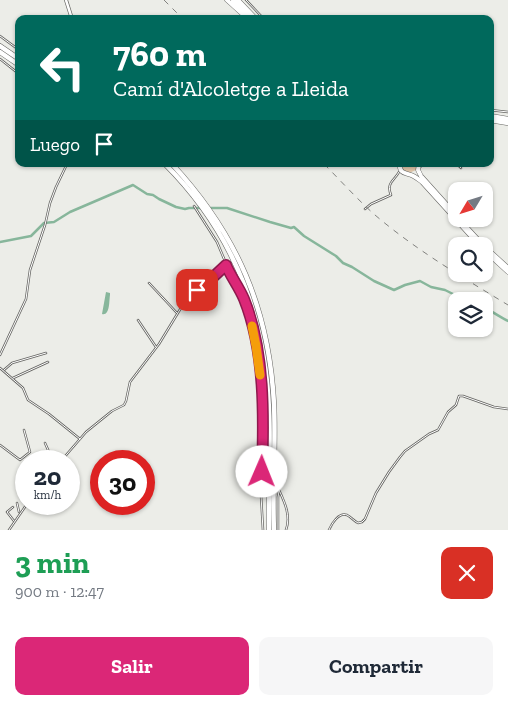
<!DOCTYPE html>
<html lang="es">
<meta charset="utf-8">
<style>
:root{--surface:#fff;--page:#f6f6f7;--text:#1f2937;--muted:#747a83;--accent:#db2777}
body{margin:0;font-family:"Zilla Slab",serif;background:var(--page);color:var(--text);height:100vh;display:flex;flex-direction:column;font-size:19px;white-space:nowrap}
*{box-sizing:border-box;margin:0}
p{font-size:16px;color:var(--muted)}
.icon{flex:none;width:28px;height:28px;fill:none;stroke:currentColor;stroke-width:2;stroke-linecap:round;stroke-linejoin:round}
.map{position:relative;height:530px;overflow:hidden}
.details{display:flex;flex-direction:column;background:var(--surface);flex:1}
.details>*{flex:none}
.hud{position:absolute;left:15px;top:15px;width:479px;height:152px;border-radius:10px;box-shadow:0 1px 4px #0004;background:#00695c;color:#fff;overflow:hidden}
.needle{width:32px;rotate:232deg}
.fabs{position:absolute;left:448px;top:182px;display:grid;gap:10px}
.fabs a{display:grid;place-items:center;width:45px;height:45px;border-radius:10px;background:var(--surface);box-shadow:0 1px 4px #0004;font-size:25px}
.speed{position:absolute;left:15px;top:450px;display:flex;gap:10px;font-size:25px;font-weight:700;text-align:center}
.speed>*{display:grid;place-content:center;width:65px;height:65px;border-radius:50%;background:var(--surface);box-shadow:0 1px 4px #0004;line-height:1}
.speed small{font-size:12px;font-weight:400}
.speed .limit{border:8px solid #d22;background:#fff;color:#111}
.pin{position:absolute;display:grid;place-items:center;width:42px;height:42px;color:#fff;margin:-21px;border-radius:10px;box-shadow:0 2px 8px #0006}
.me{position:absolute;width:55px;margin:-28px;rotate:1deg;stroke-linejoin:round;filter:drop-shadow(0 0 4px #0008)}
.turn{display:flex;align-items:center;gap:18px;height:105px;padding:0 15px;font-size:22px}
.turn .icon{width:65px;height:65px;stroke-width:2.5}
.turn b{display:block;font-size:35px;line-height:42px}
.then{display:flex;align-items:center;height:48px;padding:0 15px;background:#0003;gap:10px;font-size:19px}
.round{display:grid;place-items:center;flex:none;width:52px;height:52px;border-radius:10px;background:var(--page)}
.headline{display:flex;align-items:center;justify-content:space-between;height:85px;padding:0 15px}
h1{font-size:30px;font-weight:800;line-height:38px;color:#1e9e55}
.action{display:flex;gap:10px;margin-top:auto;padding:10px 15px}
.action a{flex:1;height:58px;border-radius:10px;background:var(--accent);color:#fff;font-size:20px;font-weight:800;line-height:58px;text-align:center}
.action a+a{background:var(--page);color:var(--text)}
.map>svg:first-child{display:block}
.green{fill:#e0c7aa}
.water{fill:#87b69b}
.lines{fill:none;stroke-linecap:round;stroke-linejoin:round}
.canal{stroke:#87b69b;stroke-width:2.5}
.minor-casing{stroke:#686865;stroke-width:2.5}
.tertiary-casing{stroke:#686865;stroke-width:4}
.trunk-casing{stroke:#686865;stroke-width:5}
.motorway-casing{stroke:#686865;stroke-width:5.5}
.minor{stroke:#fff;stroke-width:1}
.tertiary{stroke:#fff;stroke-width:2.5}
.trunk{stroke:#fff;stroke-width:4}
.motorway{stroke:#fff;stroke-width:4.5}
.rail{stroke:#82827f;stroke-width:1;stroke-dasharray:6 6;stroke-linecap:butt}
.route-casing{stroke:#8e194d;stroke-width:12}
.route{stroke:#db2777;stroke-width:9}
.slow{stroke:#f59e0b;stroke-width:9}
</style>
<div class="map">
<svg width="508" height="530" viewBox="0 0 508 530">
<rect width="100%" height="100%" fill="#ecede8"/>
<path class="green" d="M401,164h17l-2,6 -7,3 -6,-3z"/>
<path class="water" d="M188,286l1,6 -13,5v-7z
M106,292l4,1v2c-1,7 0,21 -8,19z"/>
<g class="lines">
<path class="canal" d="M207,208h20l43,14 21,6 3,-1 10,9 32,20 7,7 9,4 22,14 20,9 11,-5 15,-4 11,6 14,3 22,11
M0,242l31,-6 13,-13 10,-1 16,-10 63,-27 14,9 6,1 6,4 17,8 9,2 4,-1h12
M484,308c8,3 16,9 24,13"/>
<defs>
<path id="minor" d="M246,0l18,19
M0,36l19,14
M0,59l19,15
M490,110l18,2
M457,164l4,4
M420,167l5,-3h8
M194,206l23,36 13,31 13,23 13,46 3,23 4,46 -2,84 2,35
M365,209l6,-5 20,-9c-5,-12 3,-14 8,-23
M149,283l28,30
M138,320l18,27
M0,355l26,-56 4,-29 15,-45 5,-22 6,-16 11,-23
M0,368l23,20 5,12 21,14 31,25
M4,370l8,-7 34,-10
M13,378l35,-16
M45,443l8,18
M0,445l20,15 10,-8 -6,-22
M34,461l3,-2
M61,461l25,-29 26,-21 12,-6 2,-4 4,-19 29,-38 28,-46 28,-22 9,-10 7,-4
M26,467l-3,2 3,3
M279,490c6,13 12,26 7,40
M17,503l2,9
M13,507l-6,5 7,9
M9,530l18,-26
M278,530v-33l1,-6
M329,530c3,-7 10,-18 18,-15 4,2 7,6 11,8l4,-1 3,-3 11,-26 13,-21 11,-15 5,-6 24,-17 9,-4 10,-18 8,-7 3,-9h4l31,11 14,2"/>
<path id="tertiary" d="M66,0l6,19"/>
<path id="trunk" d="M227,0l21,19
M233,0l19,19
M238,0l18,19
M399,164c2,10 4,8 12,11 4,1 8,5 11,7l58,64
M419,164l-1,6 3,6 35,39
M459,219l24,26 25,23
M484,250l24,22"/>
<path id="motorway" d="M0,46l19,13
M0,52l19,13
M490,116l18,3
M490,120l18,3
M165,164c67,67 100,151 104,245 2,40 -1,81 0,121
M172,164c65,70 97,145 102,240 2,42 -2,84 0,126"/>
</defs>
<use href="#minor" class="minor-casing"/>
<use href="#tertiary" class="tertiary-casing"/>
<use href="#trunk" class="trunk-casing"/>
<use href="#motorway" class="motorway-casing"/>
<use href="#minor" class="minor"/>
<use href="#tertiary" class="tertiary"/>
<use href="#trunk" class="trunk"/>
<use href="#motorway" class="motorway"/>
<path class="rail" d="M164,0l19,19
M324,164c17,17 33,35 51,51 41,35 87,62 133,90"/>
</g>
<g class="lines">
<defs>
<path id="route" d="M197,290l13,-10 16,-15c5,12 13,22 18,34 21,52 20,118 18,173"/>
</defs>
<use href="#route" class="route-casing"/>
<use href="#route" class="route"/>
<path class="slow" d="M252,326l4,20 4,29"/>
</g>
</svg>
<div class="fabs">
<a><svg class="needle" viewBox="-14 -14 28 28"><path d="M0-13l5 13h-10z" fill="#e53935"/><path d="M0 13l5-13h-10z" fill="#747a83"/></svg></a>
<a><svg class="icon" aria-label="search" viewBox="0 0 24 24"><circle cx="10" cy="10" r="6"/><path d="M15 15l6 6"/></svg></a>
<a><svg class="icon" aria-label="layers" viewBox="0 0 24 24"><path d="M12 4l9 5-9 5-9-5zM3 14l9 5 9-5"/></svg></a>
</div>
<div class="speed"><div>20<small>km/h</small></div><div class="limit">30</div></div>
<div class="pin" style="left:197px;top:290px;background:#d93025"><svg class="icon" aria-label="arrive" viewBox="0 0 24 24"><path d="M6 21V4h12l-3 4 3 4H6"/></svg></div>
<svg class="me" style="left:262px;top:472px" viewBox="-20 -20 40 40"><circle r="19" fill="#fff"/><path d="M0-13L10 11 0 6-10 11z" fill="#db2777"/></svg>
<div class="hud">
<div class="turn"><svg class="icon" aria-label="left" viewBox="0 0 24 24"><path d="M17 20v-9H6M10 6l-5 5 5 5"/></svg><div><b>760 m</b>Camí d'Alcoletge a Lleida</div></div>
<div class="then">Luego<svg class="icon" aria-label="arrive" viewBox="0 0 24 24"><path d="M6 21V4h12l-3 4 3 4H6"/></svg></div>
</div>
</div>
<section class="details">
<div class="headline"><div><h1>3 min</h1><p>900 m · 12:47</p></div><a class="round" style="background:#d93025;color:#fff"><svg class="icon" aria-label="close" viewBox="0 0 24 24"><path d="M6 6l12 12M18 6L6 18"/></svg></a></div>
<div class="action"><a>Salir</a><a>Compartir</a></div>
</section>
